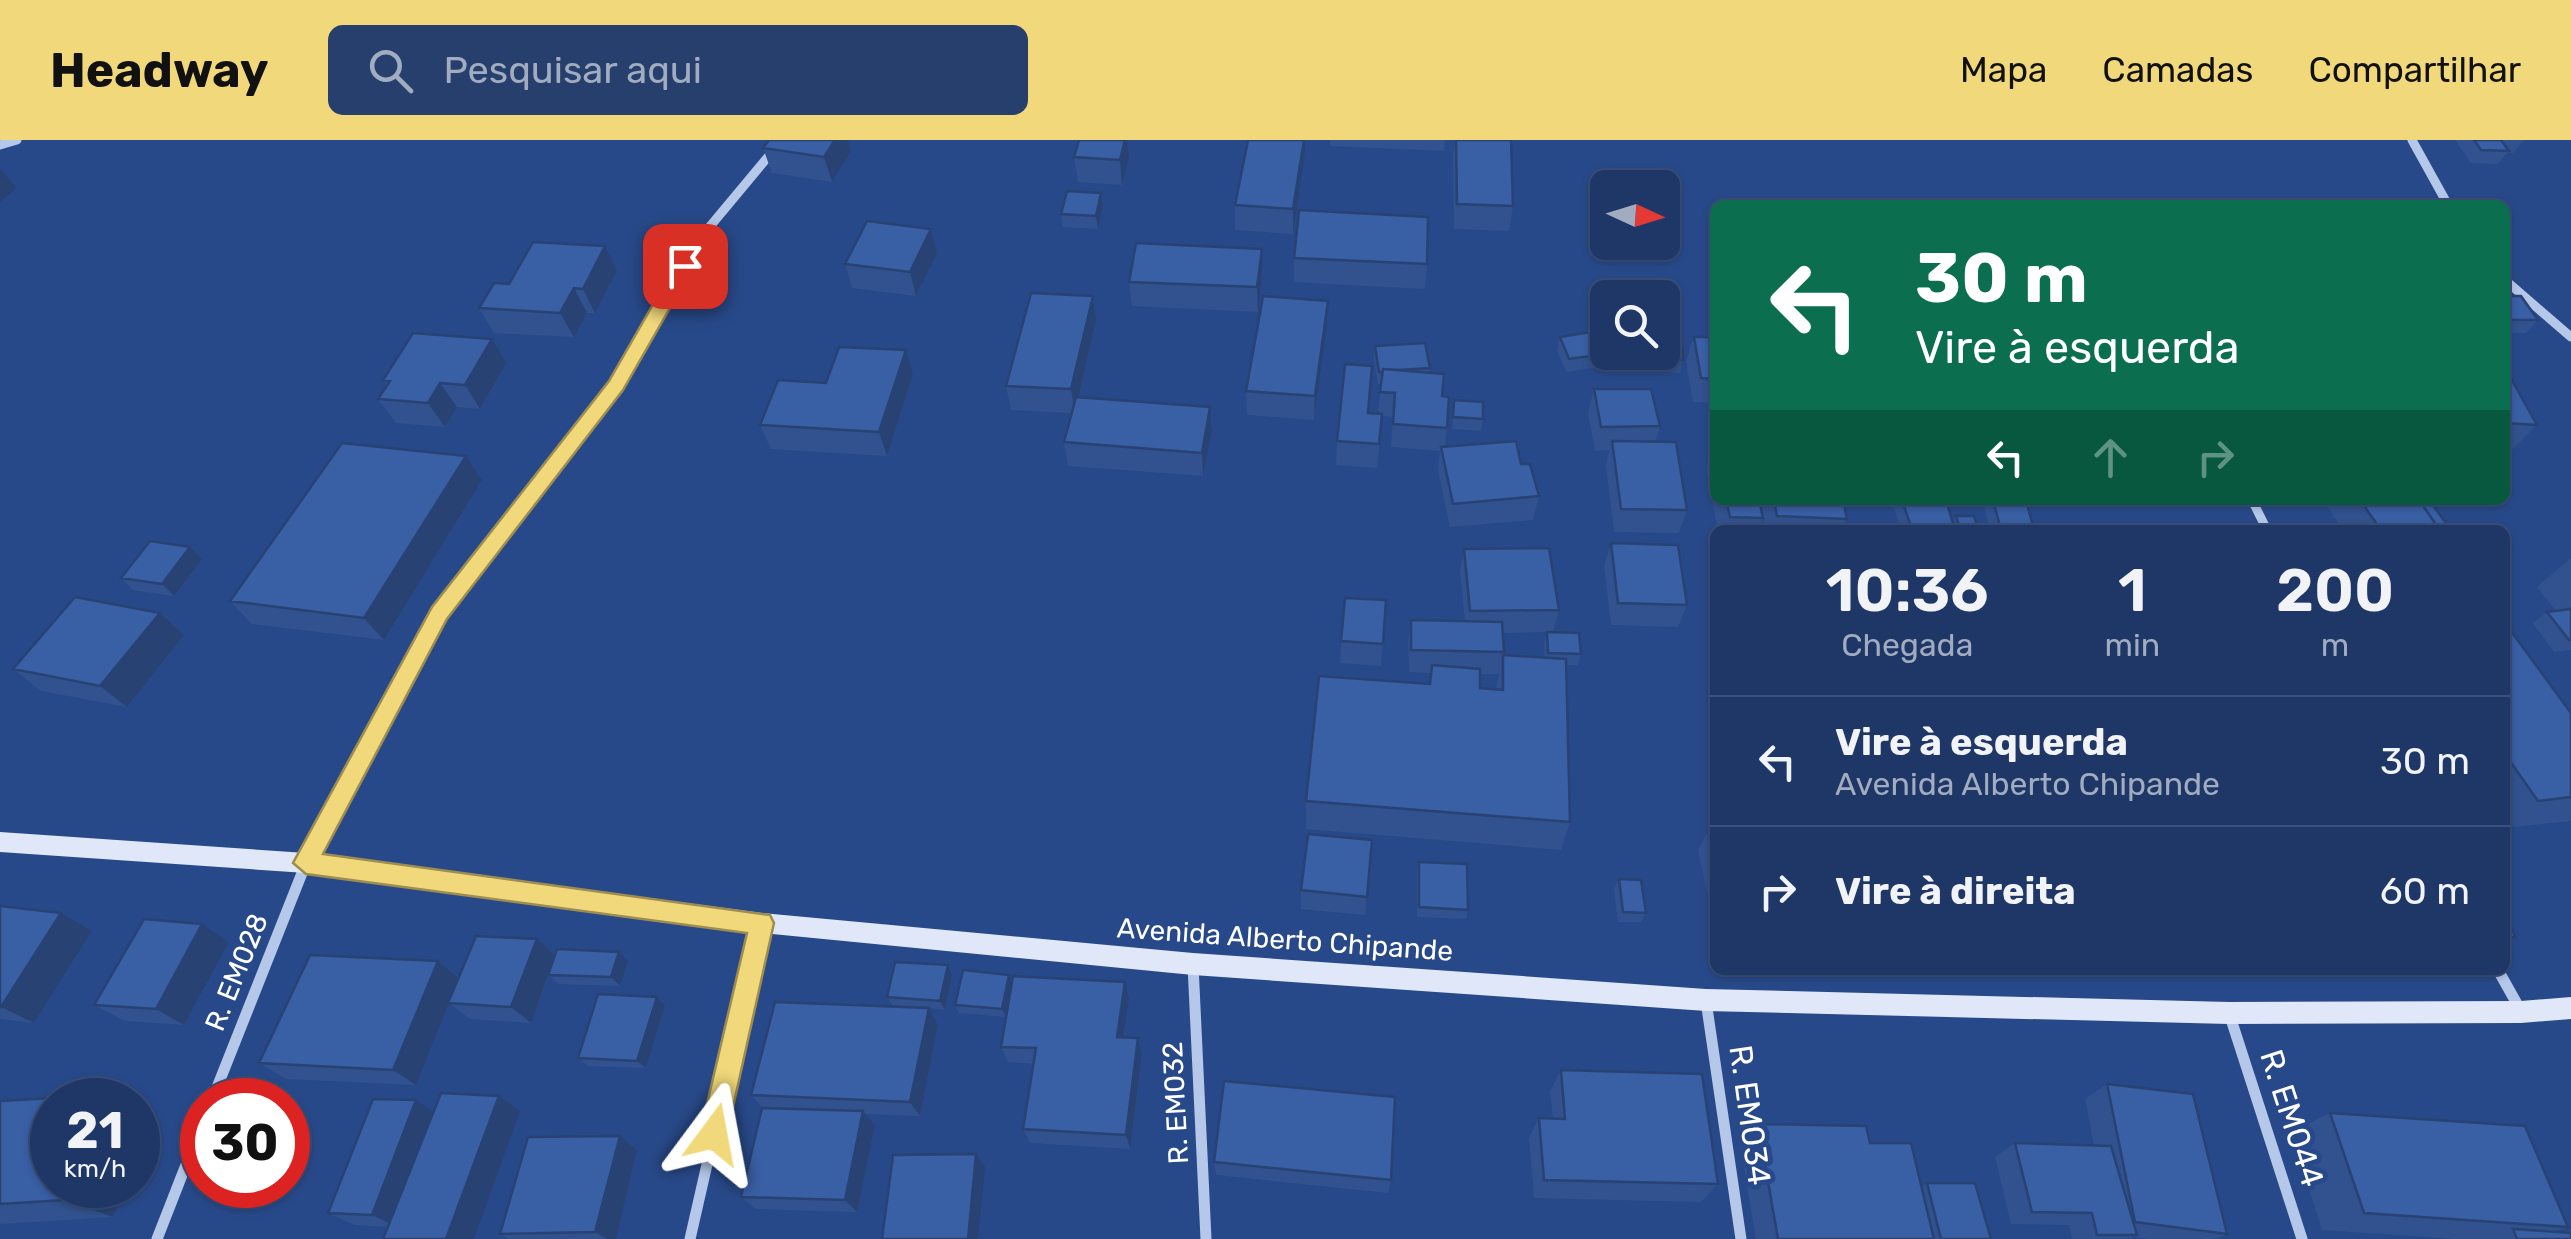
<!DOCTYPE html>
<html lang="pt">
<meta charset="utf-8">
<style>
:root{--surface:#1e3767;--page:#263f6d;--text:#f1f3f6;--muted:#a1acc0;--line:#3c517b;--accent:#f1d97b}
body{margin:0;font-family:Rubik,sans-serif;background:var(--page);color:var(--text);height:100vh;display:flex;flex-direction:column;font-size:38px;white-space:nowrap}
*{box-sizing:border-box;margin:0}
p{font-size:32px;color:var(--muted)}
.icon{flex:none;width:55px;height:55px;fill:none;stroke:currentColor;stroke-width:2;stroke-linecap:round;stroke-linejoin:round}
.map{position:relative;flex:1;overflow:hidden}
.panel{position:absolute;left:1710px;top:385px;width:800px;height:450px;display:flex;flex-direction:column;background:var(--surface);border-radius:15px;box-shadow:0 2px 8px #0004,0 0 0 2px var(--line)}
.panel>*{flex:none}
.guide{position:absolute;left:1710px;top:60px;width:800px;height:305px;border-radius:15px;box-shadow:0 2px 8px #0004,0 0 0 2px var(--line);background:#0b6e4f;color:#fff;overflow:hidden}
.needle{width:65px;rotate:94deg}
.tools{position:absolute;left:1590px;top:30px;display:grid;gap:20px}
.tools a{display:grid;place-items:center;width:90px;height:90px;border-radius:15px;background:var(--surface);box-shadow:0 2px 8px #0004,0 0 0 2px var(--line);font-size:50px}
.speed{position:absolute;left:30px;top:938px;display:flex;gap:20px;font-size:50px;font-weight:700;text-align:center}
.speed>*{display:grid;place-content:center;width:130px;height:130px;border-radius:50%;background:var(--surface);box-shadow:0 2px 8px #0004,0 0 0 2px var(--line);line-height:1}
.speed small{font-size:25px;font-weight:400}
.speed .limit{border:15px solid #d22;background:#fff;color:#111}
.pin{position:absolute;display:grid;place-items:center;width:85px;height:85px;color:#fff;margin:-42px;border-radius:20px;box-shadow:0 5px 15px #0006}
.me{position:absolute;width:110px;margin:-55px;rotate:13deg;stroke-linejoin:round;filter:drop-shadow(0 0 8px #0008)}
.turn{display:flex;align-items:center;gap:35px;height:210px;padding:0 40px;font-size:45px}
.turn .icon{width:130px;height:130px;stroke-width:2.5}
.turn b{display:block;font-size:70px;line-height:85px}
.lanes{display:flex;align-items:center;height:95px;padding:0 40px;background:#0003;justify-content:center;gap:50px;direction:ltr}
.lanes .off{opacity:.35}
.eta{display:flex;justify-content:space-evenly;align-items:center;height:170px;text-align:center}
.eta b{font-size:60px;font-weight:600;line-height:70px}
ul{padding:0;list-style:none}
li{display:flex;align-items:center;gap:30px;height:130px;padding:0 40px;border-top:2px solid var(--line)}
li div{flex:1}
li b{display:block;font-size:38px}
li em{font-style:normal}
header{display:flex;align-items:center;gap:60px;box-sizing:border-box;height:140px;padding:0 50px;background:var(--accent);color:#111}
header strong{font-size:48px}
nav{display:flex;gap:55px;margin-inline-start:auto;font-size:35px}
.search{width:700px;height:90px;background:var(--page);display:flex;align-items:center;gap:25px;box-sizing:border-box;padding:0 35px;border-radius:15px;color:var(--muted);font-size:38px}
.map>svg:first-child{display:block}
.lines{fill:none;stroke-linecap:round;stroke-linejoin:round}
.street-far1{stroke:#b5c8e9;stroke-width:9}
.street{stroke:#b5c8e9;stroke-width:11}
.secondary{fill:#dfe7f8;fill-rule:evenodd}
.wall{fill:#31528e;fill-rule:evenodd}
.shaded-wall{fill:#284274}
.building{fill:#395fa5;stroke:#284274;stroke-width:2.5}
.route{fill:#f1d97b;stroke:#9d8d50;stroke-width:2.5}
.labels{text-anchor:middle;stroke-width:10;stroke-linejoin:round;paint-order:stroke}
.street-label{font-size:28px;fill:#fff;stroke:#284989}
.near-street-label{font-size:32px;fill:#fff;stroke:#284989}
</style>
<header>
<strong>Headway</strong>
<div class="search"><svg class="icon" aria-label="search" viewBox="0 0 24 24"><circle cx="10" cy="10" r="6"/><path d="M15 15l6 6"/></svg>Pesquisar aqui</div>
<nav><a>Mapa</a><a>Camadas</a><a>Compartilhar</a></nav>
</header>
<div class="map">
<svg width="2571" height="1099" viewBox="0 0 2571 1099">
<rect width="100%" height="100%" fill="#284989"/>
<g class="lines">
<path class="street-far1" d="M2412,0l36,65
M0,5l17,-5
M2505,140l66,57
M2252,360l15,30
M436,478l180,-232 86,-150 80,-96"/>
<path class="street" d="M1193,825l13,274
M2498,830l23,41
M1706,861l35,238
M2229,873l73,226
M212,960l94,-237 132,-248
M157,1099l45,-115
M690,1099l72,-316"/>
<path class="secondary" d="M0,692l306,21 456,60 431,40 513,36 523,13 292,-1 50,-4v22l-50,4 -292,1 -523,-13 -513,-36 -431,-42 -456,-60 -306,-21z"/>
</g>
<path class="wall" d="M1330,0h115l-1,11 -114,-5z
M1455,0h56l2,66 -4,25 -55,-2 -1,-72z
M2455,0h69l-11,13h-6l-9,11 -27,-1z
M763,8l88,3 -19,31 -60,-9z
M1074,17l55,1 -7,27 -44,-3z
M1304,21l-11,73 -58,-4v-25z
M1101,53l2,12 -5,24 -35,-2 -2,-13z
M931,89l6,25 -21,42 -64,-8 -7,-24z
M1262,109v25l-4,38 -126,-6 -3,-24z
M1294,118l133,6 -2,25 -131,-7z
M617,131l-22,42h-8l-13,24 -80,-4 -15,-25 30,-24z
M1093,156l3,24 -17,77 131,10 2,24 -9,45 -135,-10 -4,-24 8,-29 -61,-3 -5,-24z
M2505,156l33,24 -12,13h-21z
M1327,185l-13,95 -67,-5 -1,-24z
M1560,197l54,16 -3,12 -45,7 -9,-22z
M1694,197h21v66l-22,-1 -7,-41z
M1375,206l55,22v5l12,23 5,32 -2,19 76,17 18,32 -6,24 -83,7 -12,-56 2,-20 -49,-4 2,-30 -11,-1 -5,52 -41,-3 1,-24 31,-28 10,1 3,-30h-3l-4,-25z
M1668,207l15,13 -3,13 -14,-1 -2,-12z
M906,210l7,24 -26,82 -116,-7 -11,-24 66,-42z
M506,223l-26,46 -23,-2 -12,20 -49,-4 -18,-24 9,-13 -4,-6z
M2505,228l32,57 -24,24 -8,-1z
M1594,249l66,37 -5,16 32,68 -8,23 -65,-1 -8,-67 3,-15 -14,1 -7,-38z
M1454,260l29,19 -2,12 -29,-2z
M1714,303l1,57h44l4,18 -5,12h-40l-12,-63z
M482,340l-98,160 -132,-16 -22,-23z
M1760,360h83l4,19 -6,11h-76z
M1898,360h48l6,22 4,-6 22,13 -1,1h-76l-7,-22z
M1985,360h41l8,30h-44l-7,-27z
M2323,360h106l20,27 -3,3h-103z
M1611,403l76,62 -9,22 -67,-2 -7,-59z
M1464,409l95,61 -6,22 28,22 -3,11h-11l3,157 -9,28 -255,-21v-28l123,-117 1,-11 -21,-1 -1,-30 3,-22 54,1 -5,-49zM1547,492l-3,12 1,14 -42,-3 -1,-22zM1480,534h19l-3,15 -16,-1z
M2571,418v92l-17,2 -21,-29 14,-11 9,-1 -19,-24z
M202,419l-28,37 -41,-6 -12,-12z
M1345,458l38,46 -2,22 -41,-3z
M160,473l24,22 -57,72 -86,-16 -28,-22z
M2505,483l66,90v108l-66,7z
M1715,690v84h-3l-14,-64 10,-19z
M1372,700l-7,75 -64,-6v-19z
M1419,722l49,48 -2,9 -49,-2v-45z
M1619,739l27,34 -5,9h-23l-4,-33z
M0,766l92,25 -58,92 -34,-4z
M229,802l-45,83 -59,-4 -31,-16z
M555,816l73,5 -8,25 -62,-2 -9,-9 -18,48 -61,-4 -21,-16 -33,82 -130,-6 -27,-16 179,-102 21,16z
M948,825l4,9 -7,36 -16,-2 9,17 -18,91 -54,-2 9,11 -18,87 -101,-3 -15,-12 22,-89 -12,-13 175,-87 -34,-3 -5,-8z
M1012,841l117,18 -5,38 18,17 -12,95 -100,-6 -7,-14 11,-65 -26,-2 -7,-15 5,-30 -47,-4 -4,-8z
M665,865l-19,63 -58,-2 -10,-8z
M1561,930l157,114 -17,18 -167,-4 -5,-60 10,-20h14l-3,-27z
M2107,944l120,150 -11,5h-67l-15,-2 -4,2h-58l-3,-14 -58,-1 -16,-67 20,-14 79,2 -9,-46z
M108,955l12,5h-68v85h73l-12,32 -113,7v-123z
M499,956l21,15 -132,116 -33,-2 -27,-12 106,-102z
M2330,973l238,114 -15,5 18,7h-115l-134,-9 -31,-98z
M1758,984l112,19 52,44 5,-4 64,56h-235l-16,-95z
M620,996l17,14 -21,89h-107l-9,-5z
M1214,1022l177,18 -3,13 -172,-18z"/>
<path class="shaded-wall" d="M835,0h13l3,11 -19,31 -8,-25z
M1125,0h2l2,18 -7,27 -2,-25z
M1305,0l-1,21 -11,73v-25z
M0,29l17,19 -17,14z
M1101,53l2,12 -5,24 -2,-13z
M931,89l6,25 -21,42 -6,-24z
M605,106l12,25 -22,42 -12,-24z
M1262,109v25l-4,38 -1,-25z
M574,148l13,25 -13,24 -14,-24z
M1093,156l3,24 -21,93 -4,-24z
M1328,161l-1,24 -13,95 1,-24z
M492,199l14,24 -26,46 -15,-24z
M906,210l7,24 -26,82 -8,-24z
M440,243l17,24 -12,20 -17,-24z
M1210,267l2,24 -9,45 -1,-23z
M466,316l16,24 -98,160 -20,-22z
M190,407l12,12 -28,37 -12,-12z
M160,473l24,22 -57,72 -27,-21z
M61,773l31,18 -58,92 -33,-16z
M202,784l27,18 -45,83 -28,-16z
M537,799l18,17 -24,67 -20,-16z
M619,812l9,9 -8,25 -9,-9z
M438,821l21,17 -43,107 -23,-15z
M948,825l4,9 -7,36 -5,-9z
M1009,835l4,8 -7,34 -4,-8z
M1125,842l4,17 -8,54 -4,-16z
M657,857l8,8 -19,63 -9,-7z
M929,868l9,17 -18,91 -10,-14z
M1138,898l4,16 -12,95 -4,-14z
M108,955l12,5h-14z
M499,956l21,15 -46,128h-28z
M416,960l23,15 -42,112 -25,-12z
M138,968l14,7 -14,38z
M863,971l12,14 -18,87 -12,-12z
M620,996l17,14 -21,89h-9l-12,-7z
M976,1014l9,13 -7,72h-10z
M71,1045h54l-12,32 -48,-17z"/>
<path class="building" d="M769,0h66l-11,17 -61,-9z
M1079,0h46l-5,20 -46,-3z
M1248,0h56l-11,69 -58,-4z
M1456,0h55l2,66 -56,-2z
M2474,0h27l8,11 -28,-1z
M1067,51l34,2 -5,23 -35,-2z
M1299,70l129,7 -1,47 -133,-6z
M867,81l64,8 -21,43 -65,-8z
M533,102l72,4 -22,43 -9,-1 -14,25 -81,-5 15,-25 15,1z
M1136,103l126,6 -5,38 -128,-5z
M1031,153l62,3 -22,93 -65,-3z
M1263,156l65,5 -13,95 -69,-5z
M2505,156h16l17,24h-33z
M1603,190l5,10v12l6,1 -45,6 -9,-22z
M413,193l79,6 -27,46 -25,-2 -12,20 -50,-4 12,-18 -7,-1z
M1694,197h21v42l-14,-1z
M1425,203l5,25 -30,2 -17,-1 -1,3h-3l-4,-26z
M839,207l67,3 -27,82 -119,-7 18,-45 48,3z
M1668,207l14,1 1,12 -13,-1z
M1345,224l27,2 -4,47 14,1 -3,30 -42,-3z
M2505,228l32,57 -32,-2z
M1383,229l61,5 -2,22 7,1 -2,31 -54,-4 2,-31 -15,-1z
M1594,249h57l9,37 -59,1z
M1076,257l134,10 -8,46 -138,-11z
M1454,260l29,2v17l-30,-2z
M1516,301l5,23h9l9,32 -86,8 -12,-57z
M1612,301l64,1 11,68 -66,-1z
M342,303l124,13 -102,162 -134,-17z
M1726,360h33l4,18 -33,-1z
M1774,360h69l4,19 -70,-3z
M1902,360h44l9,30h-43z
M1993,360h33l8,30h-33z
M2360,360h59l18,26 -56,4z
M2419,360h10l20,27 -14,1 2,-2z
M1956,376h18l4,13h-18z
M150,401l40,6 -28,37 -41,-6z
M1611,403l67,2 9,60 -69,-2z
M1549,408l10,62 -89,1 -6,-62z
M75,457l85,16 -60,73 -87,-17z
M1345,458l41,2 -3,44 -42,-3z
M2571,469v31h-2l-22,-28z
M1411,480l91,2 2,30 -93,-2z
M2505,483l66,90v84l-33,4 -33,-47z
M1547,492l32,1 2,21 -33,-1z
M1503,515l63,4 4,163 -264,-21 13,-125 111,8 2,-19 48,4v19l23,2z
M1715,690v30l-7,-29z
M1308,694l64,6 -5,57 -66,-7z
M1419,722l48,2 1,46 -49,-3z
M1619,739l22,1 5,33 -23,-1z
M0,766l61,7 -60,94h-1z
M2505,778l11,19h-11z
M144,779l58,5 -46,85 -62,-4z
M476,796l61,3 -26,68 -63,-4z
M557,809l62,3 -8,25 -63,-2z
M310,815l128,6 -45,109 -134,-7z
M895,822l53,3 -8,36 -53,-4z
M963,830l46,5 -7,34 -47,-4z
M1013,836l112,6 -8,55 21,1 -12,97 -103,-6 13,-81 -35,-1z
M598,854l59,3 -20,64 -59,-3z
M775,862l154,6 -19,94 -159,-7z
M1561,930l141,4 16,110 -174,-4 -5,-62 26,1z
M1224,941l171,16 -4,83 -177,-18z
M2107,944l86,10 34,140 -92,-12z
M441,953l58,3 -53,143h-63z
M108,955l-2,5h-54v85h19l-6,15 -65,4v-103z
M373,959l43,1 -44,115 -44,-2z
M762,968l101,3 -18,89 -104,-3z
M2330,973l195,13 43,101 -204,-14z
M1758,984l108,2 4,17h41l23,96h-156z
M620,996l-25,96 -95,2 28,-97z
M2015,1003l96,3 26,89h-40l-5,-22 -60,-1z
M976,1014l-8,85h-86l11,-84z
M1927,1043h48l16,56h-50z
M2513,1089l58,4v6h-54z"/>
<path class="route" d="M685,120l9,6 -71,124 -176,229 -124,235 447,61 4,8 -47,211 -4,9 -9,5 -10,-5 -4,-9 47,-201 -441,-59 -13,-11 139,-256 177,-226 69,-120z"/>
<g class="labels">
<g class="street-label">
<text transform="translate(1285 799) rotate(4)" y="10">Avenida Alberto Chipande</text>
<text transform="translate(236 832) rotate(-68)" y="10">R. EM028</text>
<text transform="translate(1175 963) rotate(-93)" y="10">R. EM032</text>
</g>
<g class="near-street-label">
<text transform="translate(1750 975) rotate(82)" y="11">R. EM034</text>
<text transform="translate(2292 978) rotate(72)" y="11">R. EM044</text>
</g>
</g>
</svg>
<div class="tools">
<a><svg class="needle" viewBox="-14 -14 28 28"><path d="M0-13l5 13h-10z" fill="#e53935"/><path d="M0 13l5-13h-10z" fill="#a1acc0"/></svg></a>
<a><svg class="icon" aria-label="search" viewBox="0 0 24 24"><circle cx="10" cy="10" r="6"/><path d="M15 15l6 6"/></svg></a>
</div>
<div class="speed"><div>21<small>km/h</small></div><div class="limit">30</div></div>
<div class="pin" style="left:685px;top:126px;background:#d93025"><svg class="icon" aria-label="arrive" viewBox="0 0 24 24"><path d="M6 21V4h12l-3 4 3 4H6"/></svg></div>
<svg class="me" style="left:714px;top:994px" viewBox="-20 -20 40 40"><path d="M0-17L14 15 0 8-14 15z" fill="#f1d97b" stroke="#fff" stroke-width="4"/></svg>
<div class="guide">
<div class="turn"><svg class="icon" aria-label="left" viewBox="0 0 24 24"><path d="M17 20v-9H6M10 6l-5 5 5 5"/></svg><div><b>30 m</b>Vire à esquerda</div></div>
<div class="lanes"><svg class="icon" aria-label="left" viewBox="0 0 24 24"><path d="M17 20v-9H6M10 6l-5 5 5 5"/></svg><svg class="icon off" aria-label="ahead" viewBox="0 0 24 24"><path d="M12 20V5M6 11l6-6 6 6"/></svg><svg class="icon off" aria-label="right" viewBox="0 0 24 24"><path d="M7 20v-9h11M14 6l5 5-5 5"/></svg></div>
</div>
<section class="panel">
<div class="eta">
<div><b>10:36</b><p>Chegada</p></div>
<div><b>1</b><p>min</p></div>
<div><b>200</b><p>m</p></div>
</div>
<ul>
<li><svg class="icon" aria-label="left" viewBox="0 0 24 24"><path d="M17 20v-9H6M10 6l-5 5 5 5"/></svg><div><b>Vire à esquerda</b><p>Avenida Alberto Chipande</p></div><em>30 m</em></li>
<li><svg class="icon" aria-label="right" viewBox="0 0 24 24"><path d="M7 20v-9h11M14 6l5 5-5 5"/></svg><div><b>Vire à direita</b></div><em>60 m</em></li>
</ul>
</section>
</div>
